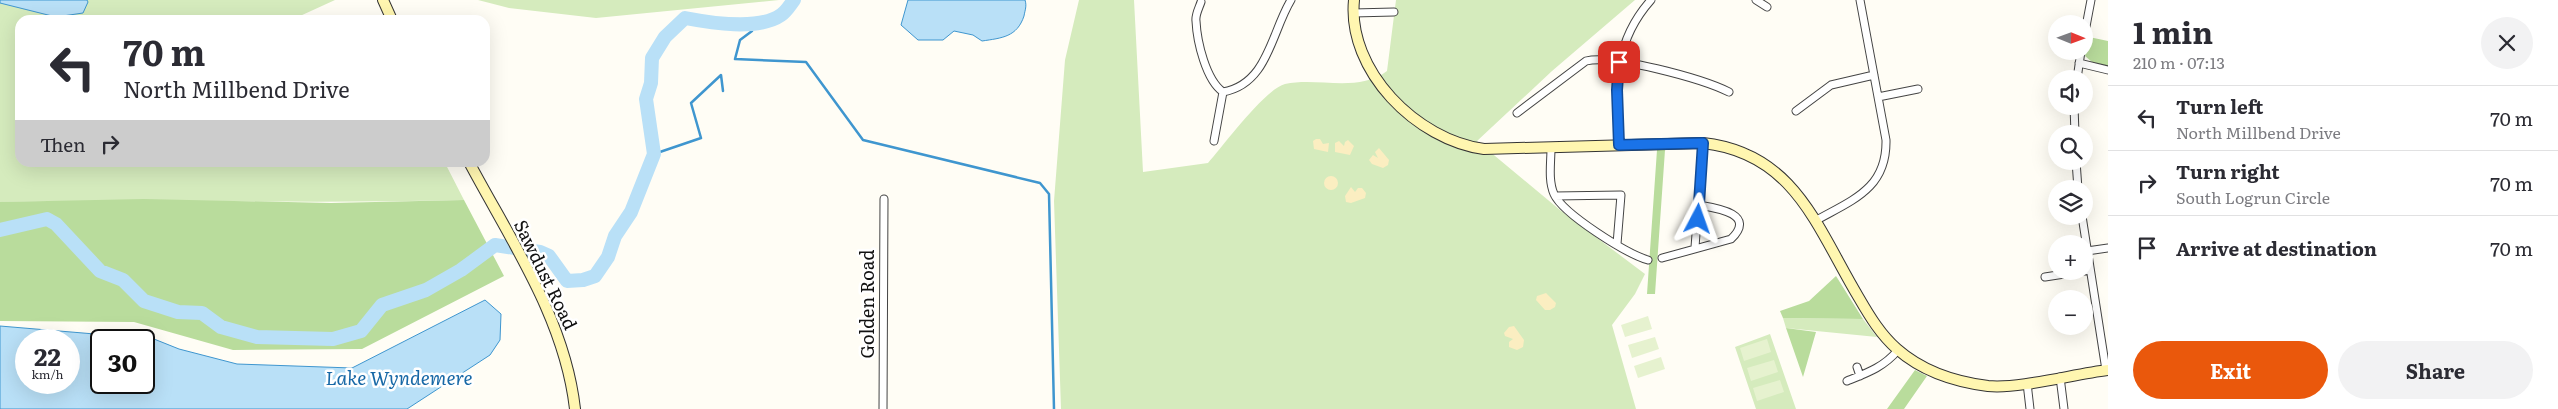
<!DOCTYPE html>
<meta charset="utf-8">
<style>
:root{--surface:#fff;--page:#f2f2f3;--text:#2b2b33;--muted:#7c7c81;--line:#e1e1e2;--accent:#ea580c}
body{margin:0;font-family:Literata,serif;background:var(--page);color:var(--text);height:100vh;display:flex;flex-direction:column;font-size:19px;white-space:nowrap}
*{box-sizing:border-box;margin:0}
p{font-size:16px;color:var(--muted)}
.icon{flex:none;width:28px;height:28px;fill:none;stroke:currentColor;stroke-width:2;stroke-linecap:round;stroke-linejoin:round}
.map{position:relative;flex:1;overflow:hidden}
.sheet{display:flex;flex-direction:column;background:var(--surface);width:450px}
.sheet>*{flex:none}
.guide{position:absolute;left:15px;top:15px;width:475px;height:152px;border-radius:15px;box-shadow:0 5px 20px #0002;background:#fff;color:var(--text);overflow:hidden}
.needle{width:32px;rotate:91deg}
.tools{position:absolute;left:2048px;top:15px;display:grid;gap:10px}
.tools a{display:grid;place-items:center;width:45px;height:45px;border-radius:50%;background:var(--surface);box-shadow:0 5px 20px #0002;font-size:25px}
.speed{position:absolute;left:15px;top:329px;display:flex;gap:10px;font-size:25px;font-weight:700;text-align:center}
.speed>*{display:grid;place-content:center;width:65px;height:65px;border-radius:50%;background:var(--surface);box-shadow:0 5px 20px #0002;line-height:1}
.speed small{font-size:12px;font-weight:400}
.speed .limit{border:2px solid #111;border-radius:8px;background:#fff;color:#111}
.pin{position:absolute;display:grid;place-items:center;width:42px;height:42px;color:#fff;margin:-21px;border-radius:10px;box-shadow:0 2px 8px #0006}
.me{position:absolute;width:55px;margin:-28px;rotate:4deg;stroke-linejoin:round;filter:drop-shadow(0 0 4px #0008)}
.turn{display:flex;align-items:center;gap:18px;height:105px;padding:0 25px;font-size:22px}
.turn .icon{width:65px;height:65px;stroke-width:2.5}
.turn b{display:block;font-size:35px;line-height:42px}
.then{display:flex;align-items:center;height:48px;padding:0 25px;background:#0003;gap:10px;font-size:19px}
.round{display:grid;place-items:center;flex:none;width:52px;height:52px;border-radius:26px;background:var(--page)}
.headline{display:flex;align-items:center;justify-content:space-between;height:85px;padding:0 25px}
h1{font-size:30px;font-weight:700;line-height:38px}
.primary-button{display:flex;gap:10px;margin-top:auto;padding:10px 25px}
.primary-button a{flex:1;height:58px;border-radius:30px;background:var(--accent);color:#fff;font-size:20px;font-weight:700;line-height:58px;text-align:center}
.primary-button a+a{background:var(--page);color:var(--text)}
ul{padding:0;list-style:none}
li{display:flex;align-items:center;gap:15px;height:65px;padding:0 25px;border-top:1px solid var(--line)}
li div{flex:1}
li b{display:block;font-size:19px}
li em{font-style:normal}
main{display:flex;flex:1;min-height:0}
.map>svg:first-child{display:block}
.green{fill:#d5ebbd}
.forest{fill:#b9dc9c}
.sand{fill:#fbeec1}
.pitch{fill:#e6f2cf}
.water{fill:#b9e0f7;stroke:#3f96cf;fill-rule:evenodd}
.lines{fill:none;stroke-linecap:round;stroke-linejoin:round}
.stream{stroke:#3f96cf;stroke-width:2.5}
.river{stroke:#b9e0f7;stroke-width:14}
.street-casing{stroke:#444;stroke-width:9}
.secondary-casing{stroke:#333;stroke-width:12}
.street{stroke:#fff;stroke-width:7}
.secondary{stroke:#fff6b0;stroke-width:10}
.route-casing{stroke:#114b97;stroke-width:12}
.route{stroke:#1a73e8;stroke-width:9}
.labels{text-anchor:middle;stroke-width:5;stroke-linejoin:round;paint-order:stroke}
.street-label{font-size:18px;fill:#111;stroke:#fff}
.water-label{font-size:19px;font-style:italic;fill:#1768a6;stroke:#fff}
</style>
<main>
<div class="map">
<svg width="2108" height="409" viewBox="0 0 2108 409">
<rect width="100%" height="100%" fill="#fffdf5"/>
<path class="green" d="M0,0h335l-35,16 -1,4h-279v142l425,1 19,37c-155,4 -309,-1 -464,2z
M478,0h301l-183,18 -87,-10z
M1079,0h55l9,172 65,-9c15,-17 57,-74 77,-79 33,-7 73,9 102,-13l9,-71h239l-83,71 -75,70 83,69 85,64 -10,20 -23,31 24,84h-575l-7,-208 11,-141z
M1783,318l80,1 14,18 -91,-9z
M1770,334l26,75h-40l-21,-62z"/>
<path class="forest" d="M2089,37l19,4v25l-16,-4 -7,-6z
M1657,150h8l-10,144h-8z
M144,199l187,4 133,-3 40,76 -142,73 -129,1 -99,-28 -134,-1v-119z
M1836,276l27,43 -80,-1 -3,-7 29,-10z
M1786,328l30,4 -13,45z
M1915,370l12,6 -23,33h-17z"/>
<path class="sand" d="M1316,139h4l3,5 6,-1 -1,9 -14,-3 -1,-8z
M1348,140l6,6 -4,9 -15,-3v-9l4,-2 5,5 1,-4z
M1379,148l10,12 -1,5 -5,3 -11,-4 -3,-4 4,-5 5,3 -3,-6z
M1324 183a7 7 0 1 1 14 0a7 7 0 1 1-14 0Z
M1351,187l4,5 3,-4h4l4,5 -1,5 -14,5 -5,-1 -1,-6z
M1546,293l10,10 -1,4 -5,3h-5l-9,-10 1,-4z
M1514,326l10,14 -1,7 -6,3 -8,-3v-5l4,-3 -8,-3 -1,-3 5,-6z"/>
<path class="pitch" d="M1648,316l4,13 -27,8 -4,-12z
M1655,337l4,12 -27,9 -4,-13z
M1767,339l4,13 -27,9 -4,-13z
M1661,357l4,12 -27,9 -4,-12z
M1774,360l4,12 -27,9 -4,-13z
M1780,380l4,12 -27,9 -4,-13z"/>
<path class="water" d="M0,0h87l1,2 -5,11 -27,4 -56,-14z
M908,0h117c2,6 0,10 -1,16 -7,21 -22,22 -42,25l-9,-6 -19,-4 -11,9h-25l-17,-15z
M485,300l16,14 -1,26 -10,15 -83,54h-407v-83l154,13 25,10 58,15 115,4zM26,340h43v42h-43zM101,340h43v42h-43z"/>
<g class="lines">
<path class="stream" d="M748,24l4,7 -12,9 -5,19 71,3 57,78 177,43 9,11 5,215
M654,154l47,-16 -10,-35 30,-28 2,16"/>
<path class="river" d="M0,230l47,-11 9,5 44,47 23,9 21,21 34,11 24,1 19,14 36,10 76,2 28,-8 21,-26 44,-15 35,-20 34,-25 45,7 9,4 18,25 16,-1 12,-4 13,-19 7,-21 16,-24 23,-58 -8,-55 5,-16 1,-25 13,-21 20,-19c26,5 73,13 96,-3 5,-3 9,-10 13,-15"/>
<defs>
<path id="street" d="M1756,0l11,7
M1201,2c-2,6 -6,13 -5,19 1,21 10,59 27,71 45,-8 48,-59 68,-92
M1353,13l41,-1
M2084,37l7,-37
M2079,63l29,7
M2077,79l4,-28
M1878,97l40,-8
M2074,106l1,28
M1796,111l35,-26 43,-10
M1517,113l69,-52c27,-7 117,18 143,31
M1214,141l9,-49
M1619,145c-2,-56 -8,-100 32,-145
M1551,148c0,15 -3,32 3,46 9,20 73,60 94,66
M2076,161l2,28
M1555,196l66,-1 -4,49
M2082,216l24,154
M1815,221c37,-21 72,-32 71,-81l-26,-140
M1695,247l8,-104
M2087,251l21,-3
M1662,258l69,-19c26,-25 -14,-31 -32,-34
M2045,277l45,-7
M1857,367l3,9
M2060,377l4,32
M1847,381c20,-8 37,-14 51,-31
M2027,383l3,26
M883,409l1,-210"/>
<path id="secondary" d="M383,0l9,20
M1354,0c-7,71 63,140 130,149l219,-6c92,10 114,85 156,155 11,19 22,37 38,51 25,22 59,33 91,37 32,3 86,-12 120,-16
M469,162c42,79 96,157 106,247"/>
</defs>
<use href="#street" class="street-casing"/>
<use href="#secondary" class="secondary-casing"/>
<use href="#street" class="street"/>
<use href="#secondary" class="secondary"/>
</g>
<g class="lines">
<defs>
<path id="route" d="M1619,62l-2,28 2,55 84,-2 -5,76"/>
</defs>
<use href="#route" class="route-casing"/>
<use href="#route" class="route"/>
</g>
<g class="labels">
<g class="street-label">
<text transform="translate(545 275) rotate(64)" y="6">Sawdust Road</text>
<text transform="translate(868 304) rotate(-90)" y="6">Golden Road</text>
</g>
<g class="water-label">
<text x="399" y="385">Lake Wyndemere</text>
</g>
</g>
</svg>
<div class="tools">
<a><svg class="needle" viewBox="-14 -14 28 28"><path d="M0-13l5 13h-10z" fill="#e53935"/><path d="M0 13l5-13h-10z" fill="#7c7c81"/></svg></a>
<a><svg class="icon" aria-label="sound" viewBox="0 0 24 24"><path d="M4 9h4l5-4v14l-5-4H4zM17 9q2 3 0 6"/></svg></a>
<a><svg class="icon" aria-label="search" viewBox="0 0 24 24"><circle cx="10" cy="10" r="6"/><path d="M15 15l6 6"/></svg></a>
<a><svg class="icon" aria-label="layers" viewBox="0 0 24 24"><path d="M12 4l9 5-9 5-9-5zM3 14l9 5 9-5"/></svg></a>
<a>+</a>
<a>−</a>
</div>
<div class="speed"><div>22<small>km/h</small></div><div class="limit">30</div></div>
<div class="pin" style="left:1619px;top:62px;background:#d93025"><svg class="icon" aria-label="arrive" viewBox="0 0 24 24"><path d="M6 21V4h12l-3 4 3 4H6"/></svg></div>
<svg class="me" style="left:1698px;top:219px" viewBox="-20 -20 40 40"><path d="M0-17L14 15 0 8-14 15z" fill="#1a73e8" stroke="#fff" stroke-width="4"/></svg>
<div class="guide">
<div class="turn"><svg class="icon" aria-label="left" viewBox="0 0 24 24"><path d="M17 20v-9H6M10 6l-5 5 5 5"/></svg><div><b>70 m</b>North Millbend Drive</div></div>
<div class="then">Then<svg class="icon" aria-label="right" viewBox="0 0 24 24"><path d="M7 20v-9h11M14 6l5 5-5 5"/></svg></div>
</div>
</div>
<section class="sheet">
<div class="headline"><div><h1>1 min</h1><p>210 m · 07:13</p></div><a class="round"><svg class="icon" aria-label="close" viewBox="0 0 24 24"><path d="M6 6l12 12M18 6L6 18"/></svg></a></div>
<ul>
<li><svg class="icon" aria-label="left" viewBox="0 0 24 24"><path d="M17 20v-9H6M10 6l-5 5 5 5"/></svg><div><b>Turn left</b><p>North Millbend Drive</p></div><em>70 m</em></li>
<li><svg class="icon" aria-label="right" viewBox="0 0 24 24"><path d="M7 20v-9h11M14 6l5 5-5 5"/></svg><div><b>Turn right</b><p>South Logrun Circle</p></div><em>70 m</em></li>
<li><svg class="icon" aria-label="arrive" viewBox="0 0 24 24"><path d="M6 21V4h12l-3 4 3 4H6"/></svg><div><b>Arrive at destination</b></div><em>70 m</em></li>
</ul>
<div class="primary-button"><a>Exit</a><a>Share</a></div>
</section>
</main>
